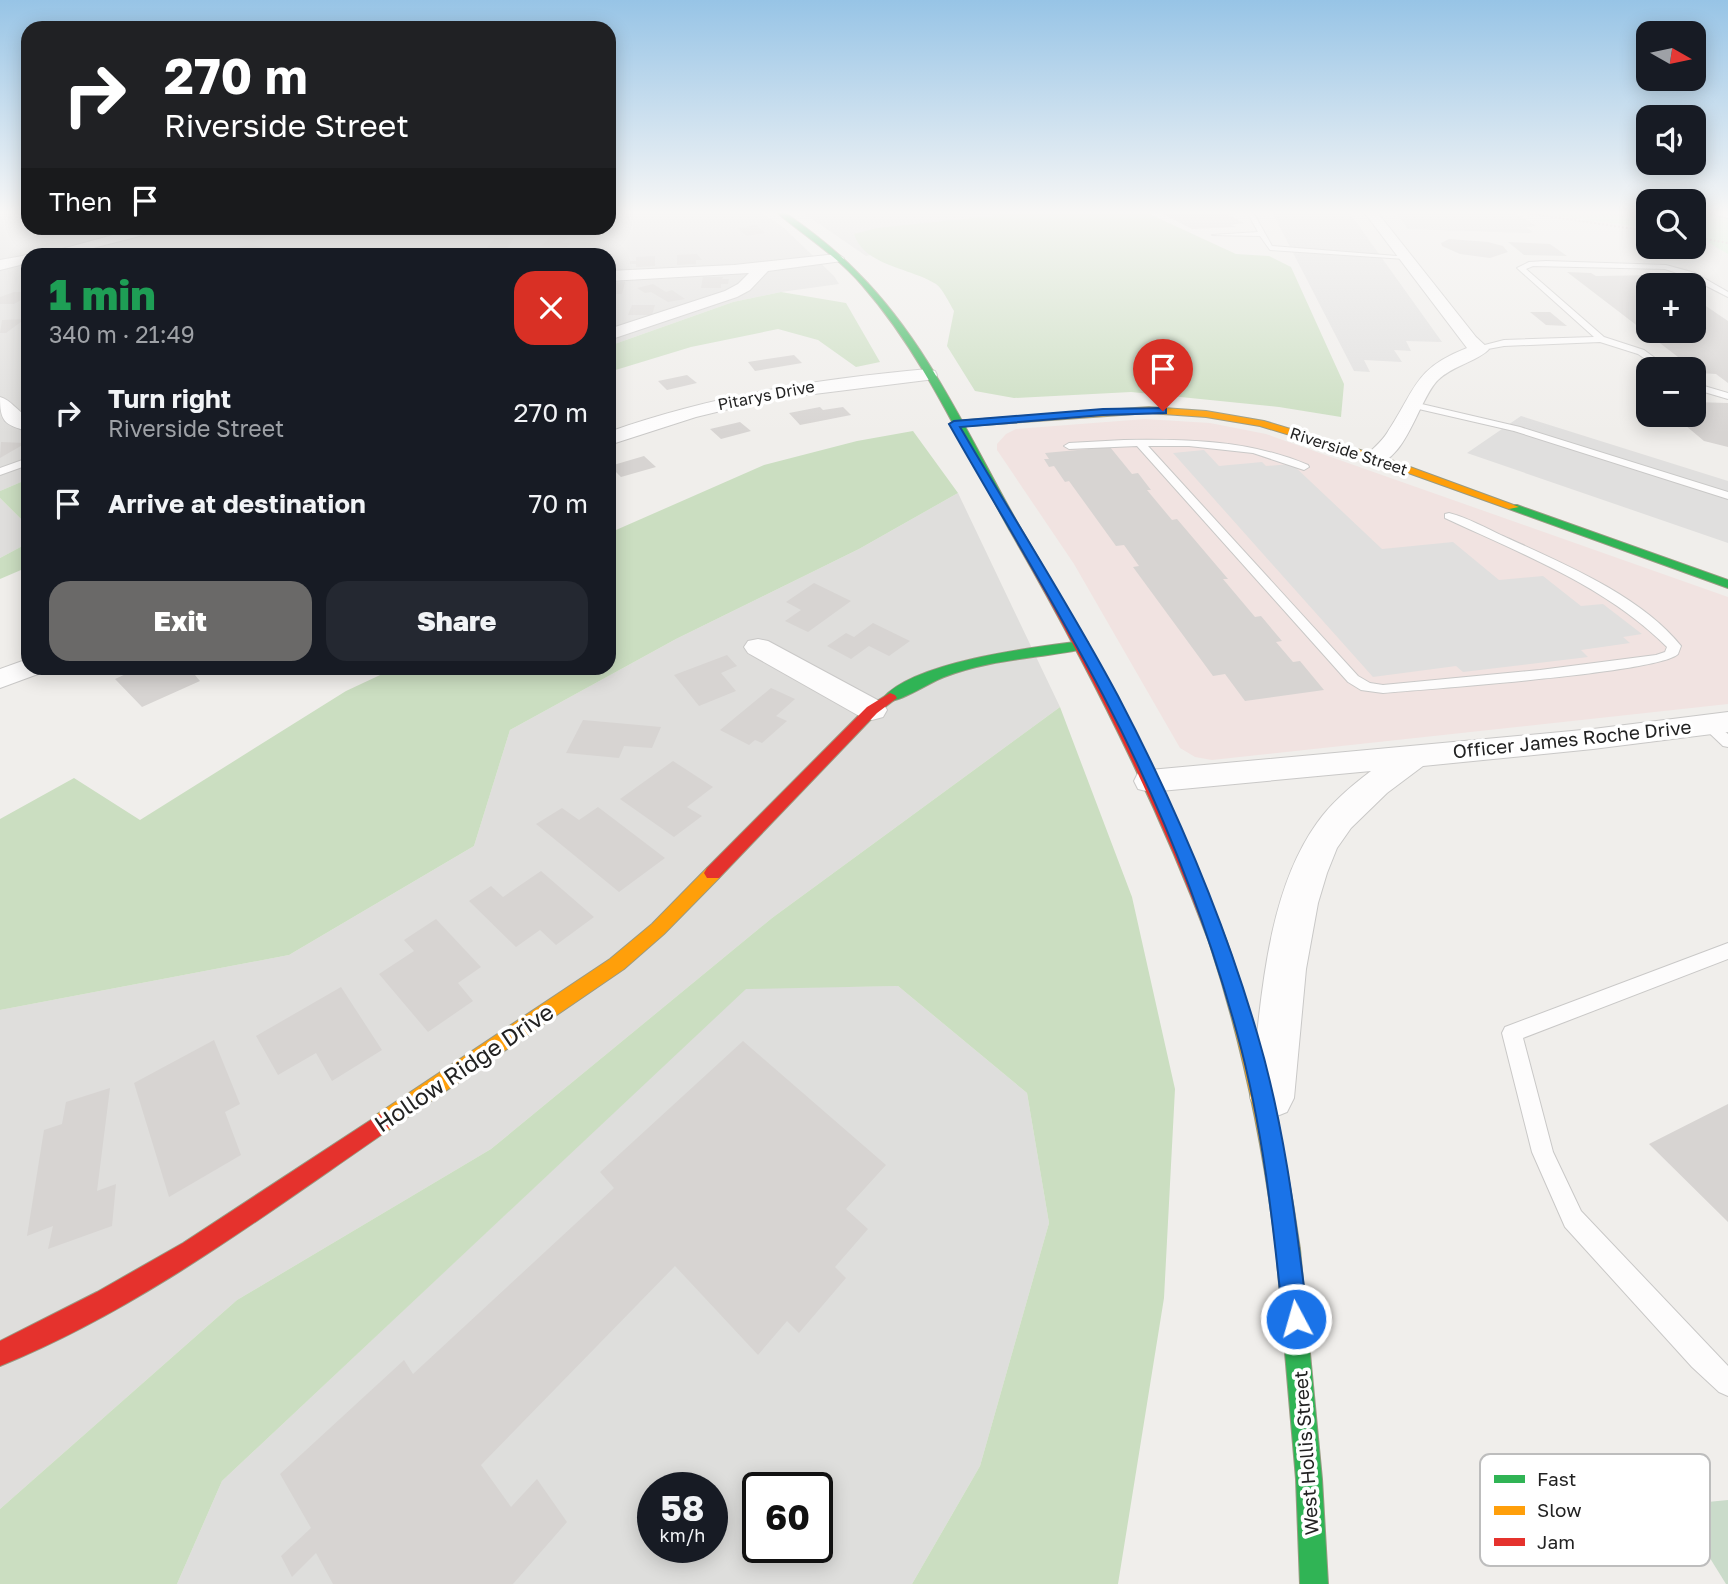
<!DOCTYPE html>
<meta charset="utf-8">
<style>
:root{--surface:#171b24;--page:#242831;--text:#f1f3f6;--muted:#9ea1a6;--accent:#6a6968}
body{margin:0;font-family:"Golos Text",sans-serif;background:var(--page);color:var(--text);height:100vh;display:flex;flex-direction:column;font-size:26px;white-space:nowrap}
*{box-sizing:border-box;margin:0}
p{font-size:23px;color:var(--muted)}
.icon{flex:none;width:38px;height:38px;fill:none;stroke:currentColor;stroke-width:2;stroke-linecap:round;stroke-linejoin:round}
.map{position:relative;flex:1;overflow:hidden}
.drawer{position:absolute;left:21px;top:248px;width:595px;height:427px;display:flex;flex-direction:column;background:var(--surface);border-radius:21px;box-shadow:0 4px 18px #0003}
.drawer>*{flex:none}
.banner{position:absolute;left:21px;top:21px;width:595px;height:214px;border-radius:21px;box-shadow:0 4px 18px #0003;background:#202124;color:#fff;overflow:hidden}
.needle{width:46px;rotate:99deg}
.buttons{position:absolute;left:1636px;top:21px;display:grid;gap:14px}
.buttons a{display:grid;place-items:center;width:70px;height:70px;border-radius:14px;background:var(--surface);box-shadow:0 4px 18px #0003;font-size:35px}
.speed{position:absolute;left:637px;top:1472px;display:flex;gap:14px;font-size:35px;font-weight:700;text-align:center}
.speed>*{display:grid;place-content:center;width:91px;height:91px;border-radius:50%;background:var(--surface);box-shadow:0 4px 18px #0003;line-height:1}
.speed small{font-size:18px;font-weight:400}
.speed .limit{border:4px solid #111;border-radius:10px;background:#fff;color:#111}
.pin{position:absolute;display:grid;place-items:center;width:60px;height:60px;color:#fff;margin:-72px -30px;border-radius:50% 50% 50% 0;rotate:-45deg;box-shadow:0 0 7px #0007}
.pin .icon{rotate:45deg}
.me{position:absolute;width:77px;margin:-38px;rotate:354deg;stroke-linejoin:round;filter:drop-shadow(0 0 5px #0008)}
.turn{display:flex;align-items:center;gap:24px;height:147px;padding:0 28px;font-size:32px}
.turn .icon{width:91px;height:91px;stroke-width:2.5}
.turn b{display:block;font-size:49px;line-height:60px}
.then{display:flex;align-items:center;height:66px;padding:0 28px;background:#0003;gap:14px;font-size:26px}
.round{display:grid;place-items:center;flex:none;width:74px;height:74px;border-radius:21px;background:var(--page)}
.overview{display:flex;align-items:center;justify-content:space-between;height:119px;padding:0 28px}
h1{font-size:42px;font-weight:800;line-height:52px;color:#1e9e55}
.action{display:flex;gap:14px;margin-top:auto;padding:14px 28px}
.action a{flex:1;height:80px;border-radius:21px;background:var(--accent);color:#fff;font-size:28px;font-weight:800;line-height:80px;text-align:center}
.action a+a{background:var(--page);color:var(--text)}
ul{padding:0;list-style:none}
li{display:flex;align-items:center;gap:21px;height:91px;padding:0 28px}
li div{flex:1}
li b{display:block;font-size:26px}
li em{font-style:normal}
.map>svg:first-child{display:block}
.residential{fill:#dfdedc}
.commercial{fill:#f1e3e1}
.religious{fill:#dededc;fill-rule:evenodd}
.forest{fill:#cbdec1}
.cemetery{fill:#cadbca}
.park{fill:#daf5da}
.parking{fill:#e0dfde}
.building{fill:#d7d4d2}
.lines{fill:none;stroke-linecap:round;stroke-linejoin:round}
.lane-casing{stroke:#c9c8c7;stroke-width:2}
.street-casing{stroke:#c9c8c7;stroke-width:2}
.fast-casing{stroke:#999a82;stroke-width:2}
.slow-casing{stroke:#999a82;stroke-width:2}
.jam-casing{stroke:#999a82;stroke-width:2}
.path{stroke:#dccecd;stroke-width:2;stroke-dasharray:2 2;stroke-linecap:butt}
.lane{fill:#fdfcfc;fill-rule:evenodd}
.street{fill:#fdfcfc;fill-rule:evenodd}
.fast{fill:#30b455;fill-rule:evenodd}
.slow{fill:#ff9f0a;fill-rule:evenodd}
.jam{fill:#e5322d;fill-rule:evenodd}
.route{fill:#1a73e8;stroke:#114b97;stroke-width:2}
.labels{text-anchor:middle;stroke-width:7;stroke-linejoin:round;paint-order:stroke}
.far-street-label{font-size:16px;fill:#222;stroke:#fff}
.street-label{font-size:19px;fill:#222;stroke:#fff}
.near-street-label{font-size:23px;fill:#222;stroke:#fff}
.key{fill:#fff;stroke:#bdbdbd;stroke-width:2}
.key-label{font-size:19px;fill:#222}
</style>
<div class="map">
<svg width="1728" height="1584" viewBox="0 0 1728 1584">
<rect width="100%" height="100%" fill="#f0eeeb"/>
<path class="residential" d="M0,212h28v16h581v-16h151l23,15 51,49 5,8 -58,8 -48,10 -124,44v-90h-581v223l-28,12z
M802,212h304l-240,44z
M958,493l102,214 -288,211 -281,231 -254,151 -237,209v-499l289,-55 185,-109 36,-116 166,-91 183,-90z
M0,498l28,28v17l-28,15z"/>
<path class="commercial" d="M1145,419l65,4 56,11 462,163v107l-516,56 -17,-3 -15,-9 -106,-184 -77,-114v-6l9,-10 10,-5z"/>
<path class="religious" d="M898,986l129,107 22,130 -69,243 -68,118h-735l45,-103 524,-493zM653,1488h59v59h-59zM758,1488h59v59h-59z"/>
<path class="forest" d="M1031,212h114l91,42 33,2 22,11 53,117 -3,33 -62,-10 -148,-15 -117,6 -39,-7 -28,-45 7,-35c-5,-8 -11,-22 -18,-27 -25,-16 -72,-18 -82,-50l23,-6z
M781,292l65,11 34,59 -24,5 -38,-27 -40,-11 -87,18 -82,25v-26l124,-44z
M913,431l45,62 -99,56 -183,90 -166,91 -36,116 -185,109 -289,55v-191l74,-41 66,42 206,-129 47,-22 216,-1v-131l7,-7 148,-65 93,-24z
M28,479v47l-28,-28v-7z
M28,543v24l-28,12v-21z
M1060,707l72,190 43,192 -11,209 -46,286h-206l68,-118 69,-243 -22,-130 -129,-107 -152,3 -524,492 -45,103h-177v-75l237,-209 254,-151 281,-231z"/>
<path class="cemetery" d="M1728,1500v84h-2l-49,-79z"/>
<path class="park" d="M1530,212h118v16z
M1694,212l34,1v41l-34,-20z"/>
<path class="parking" d="M1272,212h77l93,130 -36,-1 5,10 -17,-1 8,12 -38,-2 6,12 -16,-1z
M1396,212h117l23,14 -10,1 7,5 -4,1 -121,-4z
M1521,416l207,65v62l-261,-90z
M1204,450l15,16 43,-4 4,4 26,-2 90,85 71,-7 46,38 44,-4 38,30 22,-2 39,30 -19,3 7,6 -49,7 7,7 -125,15 -7,-6 -83,11 -200,-224z"/>
<path class="building" d="M1159,212h71l5,3h-7l16,8 -13,2 5,2 -44,2z
M756,225l9,8 -19,3 -8,-8z
M271,228l16,2 -34,12 -17,-5z
M57,230l10,3 -25,6 -10,-2z
M551,236l18,1 -7,6h9l-4,4 -26,-1z
M495,238h19l-7,10h-20z
M1449,239l39,3 15,4 5,6 -18,6 -30,-4 -18,-8 -1,-3z
M1508,242l42,2 17,12 -43,-1z
M250,244l16,4 -18,6 -16,-5z
M697,254l5,6h-6v4l-19,1v-10z
M655,256v10l-19,1v-3h-6v-3h6v-4z
M1567,272l24,1 5,3 63,-1 15,10h-26v46h46v-33l34,23v62l-12,-9 -17,-1z
M703,277h20l-1,2h7l-1,5h-7v4h-20z
M625,282l-3,12h-13v-11z
M653,284l13,8 6,-2 13,9 -17,3 -17,-10 -6,1 -8,-5z
M14,292h14v4l-14,8h-14v-7z
M632,305h23l-3,10h-24z
M1530,312h20l17,14 -21,-1z
M25,319l-19,14h-6l2,-13z
M794,355l8,8 -47,8 -7,-9z
M687,375l10,8 -30,7 -9,-9z
M1694,402l34,1v44l-24,-6 -31,-26h21z
M820,407l3,3 20,-3 8,8 -51,10 -11,-12z
M740,422l11,9 -30,8 -11,-10z
M1,442l25,1 -26,15z
M1110,447l22,27 6,-1 13,17h-4l25,30 5,-1 51,60h-5l32,38 6,-1 21,25 -6,1 17,20 7,-1 24,29 -79,11 -20,-27 -12,2 -80,-109 6,-1 -15,-21 -8,1 -47,-65 -4,1 -11,-16 -5,1 -5,-8h5l-4,-6z
M644,456l12,11 -35,10 -11,-11z
M814,583l37,18 -43,31 -23,-11 16,-11 -15,-8z
M873,623l37,18 -21,15 -20,-10 -18,13 -24,-13 19,-13 8,4z
M727,655l10,11 -16,7 15,18 -37,15 -25,-31z
M139,668h71l-15,7 5,6 -58,26 -27,-28z
M771,688l24,11 -19,17 11,5 -25,22 -7,-3 -6,5 -29,-15z
M583,720l78,7 -9,21 -28,-2 -5,12 -53,-5z
M673,761l40,26 -26,20 15,9 -28,21 -54,-38z
M598,807l67,51 -46,34 -83,-68 26,-16 17,12z
M541,871l53,46 -38,28 -16,-15 -24,17 -47,-46 22,-15 12,11z
M436,919l45,48 -23,16 15,18 -45,31 -49,-58 35,-23 -10,-11z
M341,987l41,63 -50,31 -16,-28 -38,22 -22,-39z
M214,1040l26,64 -15,8 16,43 -72,42 -35,-114z
M743,1041l143,124 -40,44 22,20 -33,38 11,11 -47,55 -12,-12 -29,34 -83,-89 -194,199 30,42 26,-28 30,43 -54,62h-180l-17,-31 -24,24 -11,-21 30,-28 -31,-54 124,-114 9,14 201,-186 -14,-16z
M110,1088l-13,103 19,-7 -4,42 -64,23 5,-23 -26,10 17,-106 18,-6 4,-22z
M1728,1104v118l-79,-78z"/>
<g class="lines">
<defs>
<path id="lane" d="M1247,212h6l19,34 137,11 -4,2 -135,-9 -10,-14 -48,-1 46,-3z
M1707,212l21,2v4l-20,-5z
M1546,261l120,4 29,8 33,19v5l-39,-20 -24,-8 -132,-3 -7,3 78,68 40,13 26,19h-10l-22,-15 -38,-12 -96,4 -27,5v-4l27,-7 90,-3 -77,-69 12,-6z
M1694,383l34,10v6l-34,-10z
M1413,402l107,25 208,65v7l-214,-68 -104,-24 -2,-2z
M1124,440c63,-1 125,0 184,25l1,2 -5,3 -51,-17 -64,-7h-41l210,230 12,7 13,2 157,-15 116,-15 9,-3 2,-5c-61,-61 -145,-93 -222,-129v-4l4,-1c19,5 37,15 54,23 59,27 137,59 178,110l-3,8c-19,19 -253,35 -295,39l-22,-3 -13,-8 -211,-236 -68,3 -5,-3 5,-3z
M28,458v7l-28,10v-7z
M1709,720l19,14v13l-5,-1 -19,-18 -2,-3 2,-3z
M1728,943v16l-205,79 30,114 28,59 147,155v30l-9,-4 -27,-25 -127,-140 -33,-75 -30,-119 3,-6z"/>
<path id="street" d="M1364,212h13l99,125 13,12c-9,11 -37,17 -51,31 -20,19 -34,91 -70,83l-3,-5c6,-9 16,-15 22,-25 29,-43 26,-64 80,-85z
M139,228h22l-2,3 -97,25h-26z
M837,254l7,4 -2,3 -74,10 -18,19 -13,7 -128,43v-11l116,-38 13,-7 11,-11 -140,8v-10l125,-6z
M28,255l4,1h-4v7l-28,7v-10z
M928,369l7,2 2,4 -2,4 -169,21 -70,17 -87,28v-13c104,-37 209,-53 319,-63z
M0,397c11,3 17,14 28,20v14c-24,-6 -28,-10 -28,-34z
M758,639l10,2 115,62 4,7 -4,7 -11,3 -11,-3 -113,-64 -4,-6 4,-6z
M28,659v9h14l-4,6 -38,14v-19z
M1728,712v20l-135,17 -170,17 -36,27 -36,35 -14,20 -10,25 -9,30 -12,66 -12,129 -7,14 -15,6 -15,-6 -7,-14c11,-88 14,-201 67,-275 14,-20 34,-37 54,-52l-221,21 -12,-3 -4,-8 4,-8 12,-3 443,-41z"/>
<path id="fast" d="M776,212h8c26,18 52,38 74,61 72,72 113,169 163,256l-2,2 -10,-2c-46,-83 -84,-172 -147,-244 -25,-29 -57,-49 -86,-73z
M1509,505h8l211,75v8l-219,-79z
M1083,641l5,1v6c-50,11 -94,10 -144,29 -14,5 -46,27 -59,24l-2,-3c32,-37 152,-51 200,-57z
M1288,1237l8,4 4,8 22,230 6,105h-28l-4,-105 -20,-230 4,-8z"/>
<path id="slow" d="M1149,407l57,4 58,10 116,35 139,51 -10,2 -137,-49 -112,-34 -54,-9 -57,-4 -195,14 -5,-3 5,-3z
M713,866l6,2 3,5 -3,5 -55,56 -40,35 -237,162 -7,3 -7,-3 -4,-7 4,-7 237,-158 42,-35 55,-56z
M1218,935l6,2 3,5c35,100 58,202 73,307l-4,8 -8,4 -8,-4 -4,-8c-13,-105 -34,-207 -67,-307l3,-5z"/>
<path id="jam" d="M1015,526l6,3c79,133 150,268 206,413l-3,5 -6,2 -6,-2 -3,-5c-54,-144 -123,-280 -200,-413z
M890,693l5,2 2,3 -20,15 -158,165h-12l-3,-5 3,-5 160,-161z
M380,1114l7,3 4,7 -4,7c-124,85 -247,178 -387,235v-25l97,-49 86,-49z"/>
</defs>
<use href="#lane" class="lane-casing"/>
<use href="#street" class="street-casing"/>
<use href="#fast" class="fast-casing"/>
<use href="#slow" class="slow-casing"/>
<use href="#jam" class="jam-casing"/>
<path class="path" d="M1519,212l129,19
M1589,212l59,6
M1694,237l34,6"/>
<use href="#lane" class="lane"/>
<use href="#street" class="street"/>
<use href="#fast" class="fast"/>
<use href="#slow" class="slow"/>
<use href="#jam" class="jam"/>
</g>
<linearGradient id="sky" x2="0" y2="1"><stop stop-color="#97c4e6"/><stop offset="0.49" stop-color="#f8f7f6"/><stop offset="1" stop-color="#f8f7f6" stop-opacity="0"/></linearGradient>
<rect width="1728" height="434" fill="url(#sky)"/>
<path class="route" d="M1163,408l3,1v4l-63,2 -143,12c52,89 109,177 158,269 56,107 105,221 139,337 28,94 39,190 51,286l-4,9 -8,3 -9,-3 -4,-9c-10,-96 -20,-192 -46,-286 -32,-116 -78,-232 -134,-338 -48,-92 -103,-181 -154,-271l5,-3 149,-12z"/>
<g class="labels">
<g class="far-street-label">
<text transform="translate(766 395) rotate(-11)" y="6">Pitarys Drive</text>
<text transform="translate(1349 451) rotate(18)" y="6">Riverside Street</text>
</g>
<g class="street-label">
<text transform="translate(1572 739) rotate(-6)" y="7">Officer James Roche Drive</text>
<text transform="translate(1306 1453) rotate(-94)" y="7">West Hollis Street</text>
</g>
<g class="near-street-label">
<text transform="translate(464 1068) rotate(-34)" y="8">Hollow Ridge Drive</text>
</g>
</g>
<rect x="1480" y="1454" width="230" height="112" rx="10" class="key"/>
<rect x="1494" y="1475" width="31" height="8" fill="#30b455"/>
<rect x="1494" y="1506" width="31" height="9" fill="#ff9f0a"/>
<rect x="1494" y="1538" width="31" height="8" fill="#e5322d"/>
<g class="key-label">
<text x="1537" y="1486">Fast</text>
<text x="1537" y="1517">Slow</text>
<text x="1537" y="1549">Jam</text>
</g>
</svg>
<div class="buttons">
<a><svg class="needle" viewBox="-14 -14 28 28"><path d="M0-13l5 13h-10z" fill="#e53935"/><path d="M0 13l5-13h-10z" fill="#9ea1a6"/></svg></a>
<a><svg class="icon" aria-label="sound" viewBox="0 0 24 24"><path d="M4 9h4l5-4v14l-5-4H4zM17 9q2 3 0 6"/></svg></a>
<a><svg class="icon" aria-label="search" viewBox="0 0 24 24"><circle cx="10" cy="10" r="6"/><path d="M15 15l6 6"/></svg></a>
<a>+</a>
<a>−</a>
</div>
<div class="speed"><div>58<small>km/h</small></div><div class="limit">60</div></div>
<div class="pin" style="left:1163px;top:411px;background:#d93025"><svg class="icon" aria-label="arrive" viewBox="0 0 24 24"><path d="M6 21V4h12l-3 4 3 4H6"/></svg></div>
<svg class="me" style="left:1296px;top:1319px" viewBox="-20 -20 40 40"><circle r="17" fill="#1a73e8" stroke="#fff" stroke-width="3"/><path d="M0-11L8 9 0 5-8 9z" fill="#fff"/></svg>
<div class="banner">
<div class="turn"><svg class="icon" aria-label="right" viewBox="0 0 24 24"><path d="M7 20v-9h11M14 6l5 5-5 5"/></svg><div><b>270 m</b>Riverside Street</div></div>
<div class="then">Then<svg class="icon" aria-label="arrive" viewBox="0 0 24 24"><path d="M6 21V4h12l-3 4 3 4H6"/></svg></div>
</div>
<section class="drawer">
<div class="overview"><div><h1>1 min</h1><p>340 m · 21:49</p></div><a class="round" style="background:#d93025;color:#fff"><svg class="icon" aria-label="close" viewBox="0 0 24 24"><path d="M6 6l12 12M18 6L6 18"/></svg></a></div>
<ul>
<li><svg class="icon" aria-label="right" viewBox="0 0 24 24"><path d="M7 20v-9h11M14 6l5 5-5 5"/></svg><div><b>Turn right</b><p>Riverside Street</p></div><em>270 m</em></li>
<li><svg class="icon" aria-label="arrive" viewBox="0 0 24 24"><path d="M6 21V4h12l-3 4 3 4H6"/></svg><div><b>Arrive at destination</b></div><em>70 m</em></li>
</ul>
<div class="action"><a>Exit</a><a>Share</a></div>
</section>
</div>
